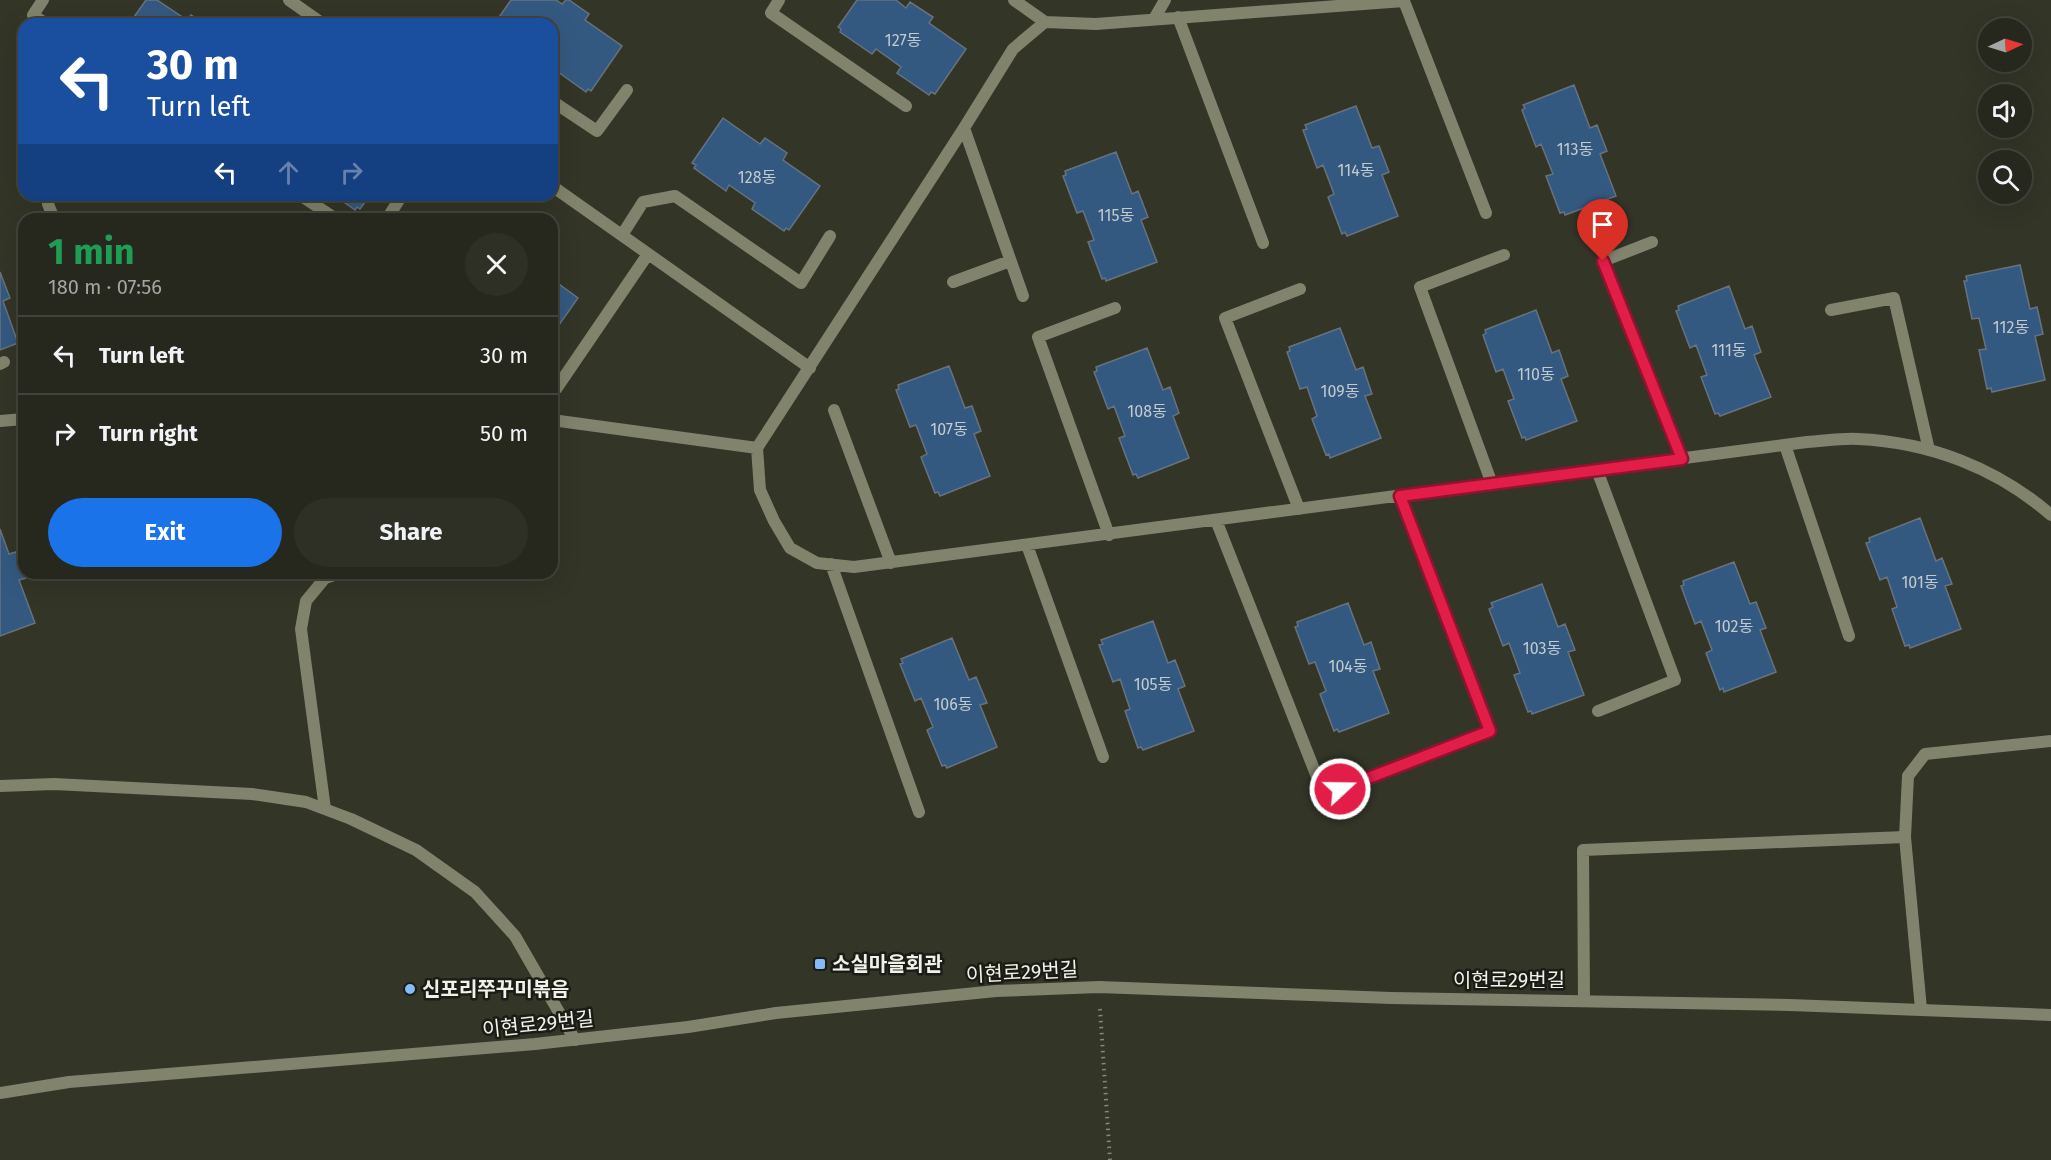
<!DOCTYPE html>
<meta charset="utf-8">
<style>
:root{--surface:#26281d;--page:#2e3026;--text:#f1f3f6;--muted:#a4a6a4;--line:#42443b;--accent:#1a73e8}
body{margin:0;font-family:"Fira Sans","Noto Sans KR",sans-serif;background:var(--page);color:var(--text);height:100vh;display:flex;flex-direction:column;font-size:22px;white-space:nowrap}
*{box-sizing:border-box;margin:0}
p{font-size:20px;color:var(--muted)}
.icon{flex:none;width:33px;height:33px;fill:none;stroke:currentColor;stroke-width:2;stroke-linecap:round;stroke-linejoin:round}
.map{position:relative;flex:1;overflow:hidden}
.details{position:absolute;left:18px;top:213px;width:540px;height:366px;display:flex;flex-direction:column;background:var(--surface);border-radius:18px;box-shadow:0 6px 24px #0002,0 0 0 2px var(--line)}
.details>*{flex:none}
.hud{position:absolute;left:18px;top:18px;width:540px;height:183px;border-radius:18px;box-shadow:0 6px 24px #0002,0 0 0 2px var(--line);background:#1a4fa0;color:#fff;overflow:hidden}
.needle{width:39px;rotate:86deg}
.fabs{position:absolute;left:1978px;top:18px;display:grid;gap:12px}
.fabs a{display:grid;place-items:center;width:54px;height:54px;border-radius:50%;background:var(--surface);box-shadow:0 6px 24px #0002,0 0 0 2px var(--line);font-size:30px}
.pin{position:absolute;display:grid;place-items:center;width:51px;height:51px;color:#fff;margin:-62px -26px;border-radius:50% 50% 50% 0;rotate:-45deg;box-shadow:0 0 6px #0007}
.pin .icon{rotate:45deg}
.me{position:absolute;width:66px;margin:-33px;rotate:69deg;stroke-linejoin:round;filter:drop-shadow(0 0 4px #0008)}
.turn{display:flex;align-items:center;gap:21px;height:126px;padding:0 30px;font-size:27px}
.turn .icon{width:78px;height:78px;stroke-width:2.5}
.turn b{display:block;font-size:42px;line-height:51px}
.lanes{display:flex;align-items:center;height:57px;padding:0 30px;background:#0003;justify-content:center;gap:30px;direction:ltr}
.lanes .off{opacity:.35}
.round{display:grid;place-items:center;flex:none;width:63px;height:63px;border-radius:32px;background:var(--page)}
.overview{display:flex;align-items:center;justify-content:space-between;height:102px;padding:0 30px}
h1{font-size:36px;font-weight:700;line-height:45px;color:#1e9e55}
.button{display:flex;gap:12px;margin-top:auto;padding:12px 30px}
.button a{flex:1;height:69px;border-radius:36px;background:var(--accent);color:#fff;font-size:24px;font-weight:700;line-height:69px;text-align:center}
.button a+a{background:var(--page);color:var(--text)}
ul{padding:0;list-style:none}
li{display:flex;align-items:center;gap:18px;height:78px;padding:0 30px;border-top:2px solid var(--line)}
li div{flex:1}
li b{display:block;font-size:22px}
li em{font-style:normal}
.map>svg:first-child{display:block}
.building{fill:#345980;stroke:#67727f;stroke-width:1.5}
.lines{fill:none;stroke-linecap:round;stroke-linejoin:round}
.path{stroke:#86877b;stroke-width:4;stroke-dasharray:1.5 4.5;stroke-linecap:butt}
.service{stroke:#81836c;stroke-width:12}
.minor{stroke:#81836c;stroke-width:12}
.tertiary{stroke:#81836c;stroke-width:12}
.route-casing{stroke:#92132f;stroke-width:15}
.route{stroke:#e11d48;stroke-width:10}
.poi-dot{fill:#82bcfa;stroke:#1b1c15;stroke-width:2}
.labels{text-anchor:middle;stroke-width:5;stroke-linejoin:round;paint-order:stroke}
.number-label{font-size:16px;fill:#c1cbce}
.poi-label{font-size:20px;font-weight:bold;fill:#f0f1e8;stroke:#1b1c15;text-anchor:start}
.street-label{font-size:20px;fill:#f0f1e8;stroke:#1b1c15}
</style>
<div class="map">
<svg width="2051" height="1160" viewBox="0 0 2051 1160">
<rect width="100%" height="100%" fill="#333527"/>
<path class="building" d="M146,0h11l30,20 4,-5 13,9h-75z
M511,0h45l6,4 4,-4h3l20,14 -4,6 37,26 -31,45 -3,-2 -2,3 -32,-23 3,-5 -5,-4v-36l-57,-1z
M857,0h39l10,8 4,-6 23,15 -4,6 37,26 -31,45 -4,-2 -2,3 -32,-22 4,-6 -25,-18 -4,5 -32,-22 1,-3 -3,-2z
M1574,85l16,43 7,-3 10,26 -7,3 16,42 -51,19 -1,-3 -4,1 -14,-37 7,-2 -12,-30 -5,3 -14,-37 3,-2 -2,-3z
M1356,106l16,42 7,-2 10,26 -7,3 16,41 -51,20 -2,-4 -3,2 -14,-37 6,-3 -11,-29 -6,3 -14,-38 4,-1 -2,-4z
M723,118l37,26 5,-6 22,15 -4,7 37,26 -31,44 -3,-2 -2,3 -32,-22 3,-6 -26,-18 -3,6 -32,-23 2,-3 -4,-2z
M1116,152l16,42 6,-3 10,26 -7,3 16,42 -51,19 -1,-3 -3,1 -14,-37 6,-2 -11,-29 -6,2 -14,-37 3,-1 -1,-4z
M334,195h36l-10,14 -3,-2 -2,3z
M2020,265l10,44 7,-2 6,27 -8,2 10,44 -53,12 -1,-4 -4,1 -8,-39 7,-1 -7,-31 -7,1 -8,-38h3l-1,-5z
M0,272l10,26 -7,3 15,42 -18,7z
M552,279l26,19 -26,37z
M1729,286l16,43 7,-3 9,26 -7,3 17,42 -51,19 -2,-3 -3,1 -14,-37 6,-2 -11,-30 -6,3 -14,-37 3,-1 -1,-4z
M1536,310l16,43 7,-3 9,26 -7,3 16,42 -51,19 -1,-3 -3,1 -14,-37 6,-2 -11,-30 -7,3 -13,-37 3,-2 -1,-3z
M1340,328l16,42 7,-3 9,27 -7,2 16,42 -51,20 -1,-4 -3,1 -14,-36 5,-3 -10,-29 -7,2 -13,-37 3,-1 -1,-4z
M1147,348l16,42 7,-3 9,26 -6,3 16,42 -51,20 -2,-4 -3,1 -14,-37 6,-2 -11,-30 -6,3 -14,-37 3,-1 -1,-4z
M949,366l16,42 7,-2 9,25 -7,3 16,42 -50,20 -2,-4 -3,1 -14,-36 6,-3 -11,-29 -6,2 -14,-37 3,-1 -1,-4z
M1920,518l16,43 6,-3 10,26 -7,2 16,43 -51,19 -1,-3 -4,1 -13,-37 5,-2 -10,-30 -7,3 -14,-37 4,-1 -1,-4z
M0,529l9,25 7,-2 10,26 -7,2 16,43 -35,13z
M1734,562l16,42 6,-2 10,26 -6,2 16,42 -52,20 -1,-4 -3,2 -14,-37 6,-3 -11,-29 -6,3 -14,-38 3,-1 -1,-4z
M1542,584l16,43 7,-3 10,26 -7,2 16,43 -52,19 -1,-3 -3,1 -14,-37 6,-2 -11,-30 -6,3 -14,-37 4,-2 -2,-4z
M1348,603l16,42 7,-3 9,27 -7,2 16,42 -50,19 -2,-3 -3,2 -14,-37 6,-3 -11,-29 -6,2 -14,-37 3,-1 -1,-4z
M1153,621l15,42 7,-3 10,26 -7,3 16,42 -51,19 -2,-3 -3,1 -13,-37 5,-2 -10,-30 -7,3 -14,-37 4,-1 -2,-4z
M952,638l17,42 7,-3 11,26 -7,2 17,42 -50,21 -2,-3 -3,1 -15,-36 6,-3 -12,-29 -6,3 -15,-37 3,-1 -2,-4z"/>
<g class="lines">
<path class="path" d="M1100,1009l10,151"/>
<path class="service" d="M43,0l-10,15 13,9
M289,0l34,24
M779,0l-8,13 135,93
M1014,0l31,22
M1178,17l85,226
M1154,19l11,-19
M552,101l45,30 30,-41
M964,128l59,168
M552,186l258,182
M300,195l36,24
M48,204l6,15
M387,219l15,-24
M622,235l21,-33 32,-6 126,87 29,-47
M1652,242l-49,19 79,198
M953,282l57,-21
M1831,310l63,-12 35,152
M0,364l4,-2
M552,386l4,3 92,-135
M834,410l57,153
M552,420l205,28 3,42 14,31 16,27 27,15 37,4 953,-125c17,-1 34,-4 51,-3 71,3 139,29 193,76
M0,421l24,-2
M1785,445l64,191
M757,448l207,-320 49,-79 32,-27 51,2 308,-23 82,212
M1597,470l78,210 -77,31
M1492,484l-72,-197 84,-32
M1299,509l-74,-191 75,-29
M1216,520l103,262 21,7 150,-58 -90,-235
M1109,535l-71,-198 77,-29
M1027,545l76,212
M831,564l88,248"/>
<path class="minor" d="M0,786l54,-2 198,10 54,8 45,17 65,31 59,42 40,44 60,104
M325,809l-24,-180 5,-28 19,-23 15,-5
M1584,1000l-1,-150 322,-13
M1921,1009l-16,-172 3,-61 17,-22 126,-13"/>
<path class="tertiary" d="M0,1093l69,-11 466,-38 153,-17 88,-14 220,-22 103,-4 292,11 399,7 261,10"/>
</g>
<g class="lines">
<defs>
<path id="route" d="M1340,789l150,-58 -90,-235 282,-37 -79,-198"/>
</defs>
<use href="#route" class="route-casing"/>
<use href="#route" class="route"/>
</g>
<g class="poi-dot">
<rect x="814" y="958" width="12" height="12" rx="3"/>
<circle cx="410" cy="989" r="6"/>
</g>
<g class="labels">
<g class="number-label">
<text x="903" y="46">127동</text>
<text x="1575" y="155">113동</text>
<text x="1356" y="176">114동</text>
<text x="757" y="183">128동</text>
<text x="1116" y="221">115동</text>
<text x="2011" y="333">112동</text>
<text x="1729" y="356">111동</text>
<text x="1536" y="380">110동</text>
<text x="1340" y="397">109동</text>
<text x="1147" y="417">108동</text>
<text x="949" y="435">107동</text>
<text x="1920" y="588">101동</text>
<text x="1734" y="632">102동</text>
<text x="1542" y="654">103동</text>
<text x="1348" y="672">104동</text>
<text x="1153" y="690">105동</text>
<text x="953" y="710">106동</text>
</g>
<g class="poi-label">
<text x="832" y="971">소실마을회관</text>
<text x="422" y="996">신포리쭈꾸미볶음</text>
</g>
<g class="street-label">
<text transform="translate(1022 972) rotate(-3)" y="7">이현로29번길</text>
<text x="1509" y="987">이현로29번길</text>
<text transform="translate(538 1024) rotate(-6)" y="7">이현로29번길</text>
</g>
</g>
</svg>
<div class="fabs">
<a><svg class="needle" viewBox="-14 -14 28 28"><path d="M0-13l5 13h-10z" fill="#e53935"/><path d="M0 13l5-13h-10z" fill="#a4a6a4"/></svg></a>
<a><svg class="icon" aria-label="sound" viewBox="0 0 24 24"><path d="M4 9h4l5-4v14l-5-4H4zM17 9q2 3 0 6"/></svg></a>
<a><svg class="icon" aria-label="search" viewBox="0 0 24 24"><circle cx="10" cy="10" r="6"/><path d="M15 15l6 6"/></svg></a>
</div>
<div class="pin" style="left:1603px;top:261px;background:#d93025"><svg class="icon" aria-label="arrive" viewBox="0 0 24 24"><path d="M6 21V4h12l-3 4 3 4H6"/></svg></div>
<svg class="me" style="left:1340px;top:789px" viewBox="-20 -20 40 40"><circle r="17" fill="#e11d48" stroke="#fff" stroke-width="3"/><path d="M0-11L8 9 0 5-8 9z" fill="#fff"/></svg>
<div class="hud">
<div class="turn"><svg class="icon" aria-label="left" viewBox="0 0 24 24"><path d="M17 20v-9H6M10 6l-5 5 5 5"/></svg><div><b>30 m</b>Turn left</div></div>
<div class="lanes"><svg class="icon" aria-label="left" viewBox="0 0 24 24"><path d="M17 20v-9H6M10 6l-5 5 5 5"/></svg><svg class="icon off" aria-label="ahead" viewBox="0 0 24 24"><path d="M12 20V5M6 11l6-6 6 6"/></svg><svg class="icon off" aria-label="right" viewBox="0 0 24 24"><path d="M7 20v-9h11M14 6l5 5-5 5"/></svg></div>
</div>
<section class="details">
<div class="overview"><div><h1>1 min</h1><p>180 m · 07:56</p></div><a class="round"><svg class="icon" aria-label="close" viewBox="0 0 24 24"><path d="M6 6l12 12M18 6L6 18"/></svg></a></div>
<ul>
<li><svg class="icon" aria-label="left" viewBox="0 0 24 24"><path d="M17 20v-9H6M10 6l-5 5 5 5"/></svg><div><b>Turn left</b></div><em>30 m</em></li>
<li><svg class="icon" aria-label="right" viewBox="0 0 24 24"><path d="M7 20v-9h11M14 6l5 5-5 5"/></svg><div><b>Turn right</b></div><em>50 m</em></li>
</ul>
<div class="button"><a>Exit</a><a>Share</a></div>
</section>
</div>
